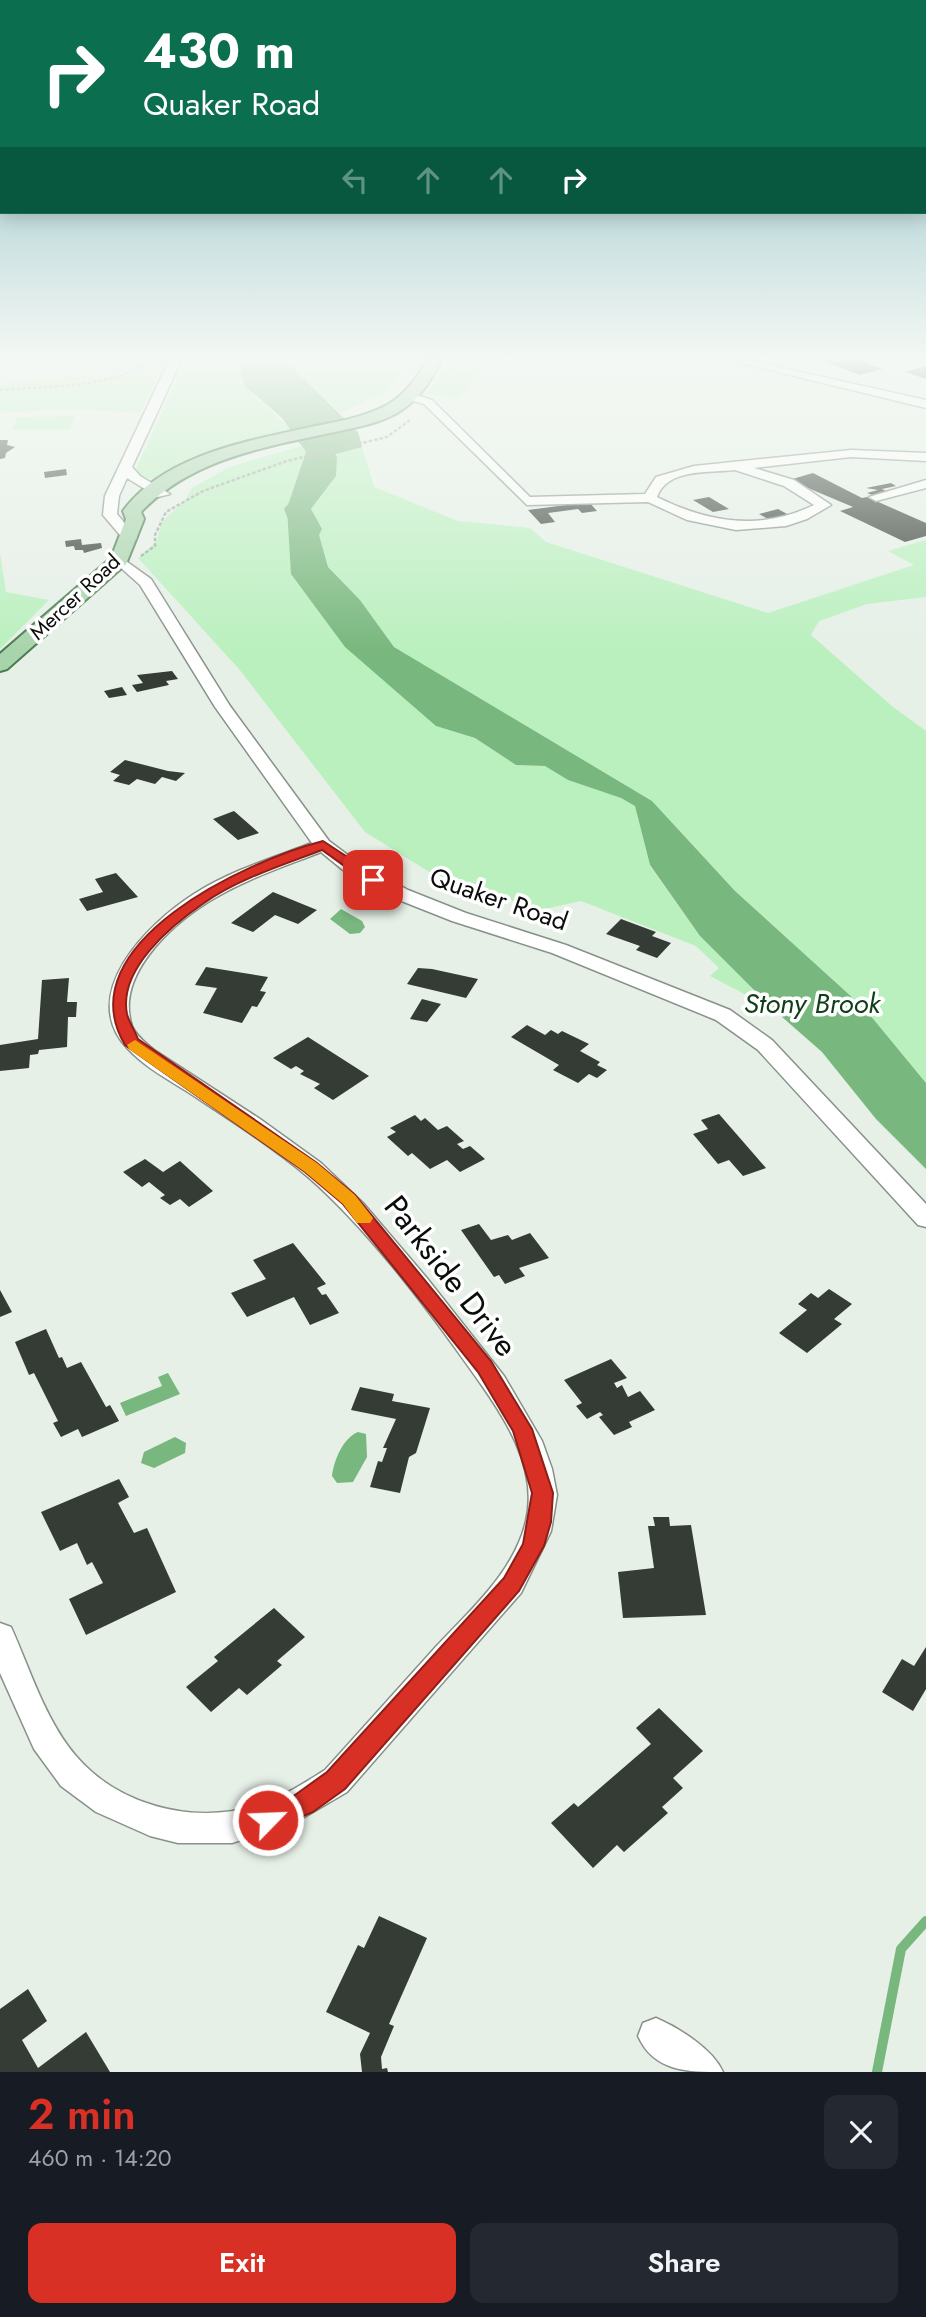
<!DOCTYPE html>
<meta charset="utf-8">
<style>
:root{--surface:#171b24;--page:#242831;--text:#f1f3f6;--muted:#9ea1a6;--accent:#d93025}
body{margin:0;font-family:Jost,sans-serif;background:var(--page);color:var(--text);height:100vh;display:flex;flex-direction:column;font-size:26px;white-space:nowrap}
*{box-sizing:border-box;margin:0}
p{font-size:23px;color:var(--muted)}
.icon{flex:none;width:38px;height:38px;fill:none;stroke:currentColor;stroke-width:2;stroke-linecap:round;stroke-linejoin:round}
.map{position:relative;height:2072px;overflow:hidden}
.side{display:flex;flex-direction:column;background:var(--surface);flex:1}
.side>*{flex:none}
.guide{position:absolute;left:0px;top:0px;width:928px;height:214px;box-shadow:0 4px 18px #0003;background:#0b6e4f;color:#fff;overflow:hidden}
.pin{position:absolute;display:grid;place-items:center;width:60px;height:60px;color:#fff;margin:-30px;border-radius:14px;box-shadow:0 4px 10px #0006}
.me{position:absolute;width:77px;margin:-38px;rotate:66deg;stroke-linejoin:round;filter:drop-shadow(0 0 5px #0008)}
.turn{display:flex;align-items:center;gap:24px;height:147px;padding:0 28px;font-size:32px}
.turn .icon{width:91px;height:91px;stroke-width:2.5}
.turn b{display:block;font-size:49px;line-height:60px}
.lanes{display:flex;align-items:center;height:66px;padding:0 28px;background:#0003;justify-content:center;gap:35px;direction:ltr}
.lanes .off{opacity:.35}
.round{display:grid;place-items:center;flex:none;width:74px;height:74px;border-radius:14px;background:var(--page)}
.head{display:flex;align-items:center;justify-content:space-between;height:119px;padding:0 28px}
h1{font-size:42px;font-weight:600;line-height:52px;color:var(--accent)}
.button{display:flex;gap:14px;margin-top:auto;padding:14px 28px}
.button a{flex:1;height:80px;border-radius:14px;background:var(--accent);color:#fff;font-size:28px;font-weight:600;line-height:80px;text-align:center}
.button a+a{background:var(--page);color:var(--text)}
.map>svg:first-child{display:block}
.green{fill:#baf0be}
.water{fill:#78b77d}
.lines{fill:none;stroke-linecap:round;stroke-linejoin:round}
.stream{stroke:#78b77d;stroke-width:10}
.river{fill:#78b77d;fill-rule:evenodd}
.building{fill:#343c35}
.minor-casing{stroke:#889189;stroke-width:3}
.major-casing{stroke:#4b7c50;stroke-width:4}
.path{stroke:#9fa69f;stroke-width:2.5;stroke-dasharray:3.5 2;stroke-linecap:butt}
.minor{fill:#fff;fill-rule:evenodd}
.major{fill:#a8d4ac;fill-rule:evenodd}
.route{fill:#d93025;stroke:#8d1f18;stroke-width:2}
.slow{fill:#f59e0b}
.labels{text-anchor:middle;stroke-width:7;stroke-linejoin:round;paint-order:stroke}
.far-street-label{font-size:21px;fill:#0a0d0a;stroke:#fff}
.street-label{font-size:26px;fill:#0a0d0a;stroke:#fff}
.water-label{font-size:28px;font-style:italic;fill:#103e19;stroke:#fff}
.near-street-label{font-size:32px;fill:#0a0d0a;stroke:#fff}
</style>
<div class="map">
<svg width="926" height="2072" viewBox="0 0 926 2072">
<rect width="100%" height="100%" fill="#e6f0e7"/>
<path class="green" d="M185,361h52l8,25 48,46 -41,8 -96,39 -14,-1 -6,-9z
M286,361h125l-24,30 -46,22z
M450,361h35l-20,31 -12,7 -26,-5z
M91,375l67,1 -18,37 -72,-4 -68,4v-30z
M75,416l-5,13 -58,1 5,-13z
M301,446l5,6 -19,56 2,25 147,193 39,12 41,27 29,1 23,14 53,18 14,8 15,60 50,70 73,73 -63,-33 9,-8 -23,-22 -115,-45 -41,9 -109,-37 -66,-41 -126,-163 -101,-111 19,-17 4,-18 24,-23 7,-12 37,-21z
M362,447l12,40 84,34 72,7 16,14 222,71 146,-48 -26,-14 38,-11v57l-59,7 -48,17 -8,14 82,72 33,24v352l-61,-74 -130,-118 -83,-90 -258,-154 -34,-47 -32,-33 -22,-67 18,-20 1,-23z
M0,553l6,39 43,8 -49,49z"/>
<path class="water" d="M237,361h49l72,71 4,15 -37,10 -1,23 -18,20 16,29 -3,6 9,32 32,33 34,47 258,154 83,90 130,118 61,74v86l-50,-50 -54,-67 -49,-43 -73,-73 -50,-71 -15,-59 -14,-8 -53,-18 -23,-14 -29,-1 -41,-27 -39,-12 -91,-79 -54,-73 -4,-66 19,-56 -24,-34 -37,-32z
M341,909l21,12 3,6 -5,6 -10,1 -20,-15z
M168,1373l12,21 -54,22 -6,-13 42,-17 -4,-9z
M358,1432l8,2 1,23 -14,25 -16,1 -5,-7c2,-16 11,-38 26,-44z
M175,1437l11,6 -1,10 -31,15 -13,-5 3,-11z"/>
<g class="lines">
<path class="stream" d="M877,2072l24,-123 25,-28"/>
<path class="river" d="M252,361h20l65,96 -1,19 -26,34 2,9 -4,5h-18l-6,-15 28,-34 1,-18z"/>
</g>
<path class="building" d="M823,361h38l22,8 -23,6z
M926,366v13l-21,-7z
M0,440h8l-1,5 8,2 -9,6 -1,5 -5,1z
M66,469l1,6 -22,3 -1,-6z
M813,473l49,25 5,-1 59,26v13l-21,6 -65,-31 13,-4 -64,-27z
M891,483l5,3 -14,3 4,2 -14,4 -5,-2 11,-3 -12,-2z
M709,497l20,12 -16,3 -20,-12z
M589,502l8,9 -15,2 -4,-4 -30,4 7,9 -14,2 -13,-14z
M778,509l11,6 -19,5 -11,-6z
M81,539l1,6 19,-2 1,5 -18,5 -1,-3h-8l-1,-4 -8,1 -1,-6z
M172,671l6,8 -12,2 3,4 -32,7 -5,-7 11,-2 -6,-8z
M122,687l5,8 -18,3 -5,-7z
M125,760l43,11 17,2 -9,8 -14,-4 -7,7 -18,-5 -8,6 -16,-4 7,-6 -10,-3z
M234,811l25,22 -21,7 -25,-21z
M116,873l22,24 -51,14 -8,-12 24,-7 -8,-13z
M273,892l44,18 -19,14 -23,-9 -22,17 -22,-9z
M621,919l35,13 -4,4 19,7 -14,15 -21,-8 4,-4 -34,-12z
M206,967l62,10 -8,14 6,1 -9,15 -5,-1 -10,17 -39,-10 14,-25 -22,-3z
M418,968l14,1 46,10 -12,19 -59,-14z
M69,978l-2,24h10l-1,15h-8l-1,30 -28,3 -1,4 -8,1 -1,13 -29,3v-26l38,-6 4,-59z
M422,999l19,5 -14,18 -17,-3z
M527,1025l18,10 6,-5 7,4 4,-3 27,13 -9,7 20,11 -3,3 10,5 -10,8 -8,-4 -11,9 -25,-13 6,-5 -48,-28z
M308,1037l61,39 -36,24 -19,-12 6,-4 -20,-10 4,-3 -8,-5 -5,3 -18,-11z
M719,1114l47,54 -23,8 -14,-16 -11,4 -25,-30 15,-5 -7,-9z
M415,1115l6,6 4,-3 13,12 9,-4 17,15 -7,3 6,5 7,-3 15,13 -25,13 -13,-12 -17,9 -18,-16 -4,3 -21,-19 9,-5 -6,-4z
M145,1159l18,13 17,-11 33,30 -24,16 -9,-8 -10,6 -10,-7 5,-3 -16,-13 -7,5 -19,-15z
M479,1224l12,16 17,-5 4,5 18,-7 19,25 -30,10 6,8 -20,8 -6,-9 -5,2 -33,-47z
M293,1243l33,41 -9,4 5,7 4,-1 13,19 -29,12 -16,-28 -47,20 -16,-24 35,-14 -13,-19z
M829,1289l23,15 -18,15 8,5 -35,29 -28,-20 28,-23 -9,-6 13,-11 7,5z
M0,1290l12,22 -12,5z
M46,1329l13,29 3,-1 5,11 14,-6 25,45 4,-2 9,16 -37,16 -4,-8 -17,8 -8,-14 5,-2 -24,-48 -5,2 -14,-33z
M611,1359l16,19 -13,5 3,5 5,-3 6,12 12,-6 15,19 -26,12 3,5 -18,8 -15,-18 4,-2 -3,-3 -13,7 -11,-13 6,-3 -18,-23z
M360,1387l34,7 -2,7 38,7 -14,45 -7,4 -9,36 -30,-6 8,-26 4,1 5,-14h-4l13,-29 -45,-9z
M119,1479l10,18 -11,6 16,30 13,-5 29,64 -90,43 -17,-36 34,-16 -11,-21 -5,3 -10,-22 -17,8 -19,-39z
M653,1517h16l1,9 21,-1 15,90 -83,3 -5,-46 36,-4 -6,-42h7z
M274,1608l31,29 -28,24 5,4 -35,30 -8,-7 -28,24 -25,-25 32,-26 -4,-4z
M926,1647v42l-13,22 -31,-19 20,-33 12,7z
M659,1708l44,43 -30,27 10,10 -21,19 6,6 -44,39 -7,-7 -24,23 -42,-45 23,-20 4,4 73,-63 -15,-16z
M379,1916l48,22 -38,86 5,2 -13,31 1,12 5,-1 1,4h-26l-2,-18 10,-21 -44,-21 32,-67 6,3z
M28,1989l19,32 -25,19 16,28 48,-36 24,40h-110v-63z"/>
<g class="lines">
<defs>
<path id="minor" d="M169,361h12l-49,106 8,9 30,18 -12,3 -31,-19 -8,18 -2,18 20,24 -7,4 -5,-1 -22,-26 2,-19z
M732,361h19l175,39v8z
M410,393l22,7 98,97 115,-3 11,-17 38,-11 157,-16 75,3v8l-75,-4 -97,11 40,12 37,25 -24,14 -21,7 -50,4 -49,-10 -39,-18 -121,3 -103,-101 -18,-5v-4zM735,470l49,16 30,19c-53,26 -105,18 -157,-8 10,-29 53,-24 78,-27z
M926,480v8l-50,13 -7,-4z
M119,556l32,23 79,127 99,135 28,21 51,28 58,23 100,32 164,65 42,30 154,164v23l-8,-2 -160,-175 -42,-30 -164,-67 -100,-32 -58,-23 -51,-28 -22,-18c-38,15 -78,28 -113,50 -38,24 -93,74 -76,124 4,10 14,17 22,24l106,69 61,44 42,40 63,74 78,99 38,65 10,28 5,26 -6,36 -30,62 -174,199 -51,30 -64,21h-54l-28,-7 -54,-24 -35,-26 -27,-37 -34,-76v-50l11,4c18,40 31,83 57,119 43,59 123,80 191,59 24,-8 45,-22 66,-35 36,-40 72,-80 108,-120 35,-38 81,-77 93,-129 13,-54 -23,-106 -53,-148 -46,-65 -106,-145 -166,-197 -36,-30 -77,-56 -116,-82 -22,-14 -45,-26 -63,-45 -52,-54 19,-125 66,-155 36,-23 78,-36 118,-51l-97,-136 -75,-122 -28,-25z
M656,2018c23,10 57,31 67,54 -35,0 -69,0 -85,-36l5,-13z"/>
<path id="major" d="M427,361h14c-11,21 -23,40 -44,52 -21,12 -49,16 -72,21 -66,14 -136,27 -184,78l3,7 -18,45 -119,105 -7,2v-17l111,-96 15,-39 -3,-8c41,-56 124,-70 188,-84 24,-5 50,-9 72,-20 20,-9 33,-28 44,-46z"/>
</defs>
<use href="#minor" class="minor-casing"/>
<use href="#major" class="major-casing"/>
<path class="path" d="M450,371l8,-10
M0,390c47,-4 110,-1 150,-29
M141,556l14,-10v-11l11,-23 37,-21 84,-30 100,-24 23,-17"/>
<use href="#minor" class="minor"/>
<use href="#major" class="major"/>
</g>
<linearGradient id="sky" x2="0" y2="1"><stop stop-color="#7bb5bd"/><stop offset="0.55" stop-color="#f4f8f4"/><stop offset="1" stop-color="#f4f8f4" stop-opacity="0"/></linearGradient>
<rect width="926" height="651" fill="url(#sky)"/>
<path class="route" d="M323,841l55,36v6h-10l-46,-33c-39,15 -84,29 -118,53 -32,22 -86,66 -77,111 2,8 8,17 11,25l179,124 38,32 136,166 41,68 21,64 -2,29 -7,24 -25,45 -174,198 -32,23 -45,20 -9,-4 -4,-8 4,-9 36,-16 32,-23 177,-194 19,-34 9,-51 -19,-62 -35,-59 -135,-168 -38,-32 -180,-127c-60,-101 124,-185 198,-204z"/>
<path class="slow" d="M135,1040l182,123 38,32 18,23 -3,5h-13l-14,-19 -38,-32 -176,-123 -2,-4z"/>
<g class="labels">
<g class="far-street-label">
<text transform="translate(75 597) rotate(-43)" y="7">Mercer Road</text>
</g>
<g class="street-label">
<text transform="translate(499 899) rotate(19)" y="9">Quaker Road</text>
</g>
<g class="water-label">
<text x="812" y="1013">Stony Brook</text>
</g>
<g class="near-street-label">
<text transform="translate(451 1276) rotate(52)" y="11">Parkside Drive</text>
</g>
</g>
</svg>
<div class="pin" style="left:373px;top:880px;background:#d93025"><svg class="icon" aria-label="arrive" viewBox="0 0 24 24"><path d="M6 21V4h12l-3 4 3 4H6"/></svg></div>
<svg class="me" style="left:268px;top:1820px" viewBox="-20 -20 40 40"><circle r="17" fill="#d93025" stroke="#fff" stroke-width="3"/><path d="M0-11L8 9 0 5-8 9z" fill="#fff"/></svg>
<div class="guide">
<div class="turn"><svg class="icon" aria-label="right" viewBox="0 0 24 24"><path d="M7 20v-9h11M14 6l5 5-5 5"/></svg><div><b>430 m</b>Quaker Road</div></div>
<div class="lanes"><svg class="icon off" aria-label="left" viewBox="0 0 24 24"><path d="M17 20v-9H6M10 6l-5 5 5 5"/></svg><svg class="icon off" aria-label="ahead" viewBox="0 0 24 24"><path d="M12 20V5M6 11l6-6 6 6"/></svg><svg class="icon off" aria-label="ahead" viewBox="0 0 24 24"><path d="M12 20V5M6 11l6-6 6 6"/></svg><svg class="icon" aria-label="right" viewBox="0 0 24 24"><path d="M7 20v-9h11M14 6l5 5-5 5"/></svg></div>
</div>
</div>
<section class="side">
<div class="head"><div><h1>2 min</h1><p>460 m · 14:20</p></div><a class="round"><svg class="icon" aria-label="close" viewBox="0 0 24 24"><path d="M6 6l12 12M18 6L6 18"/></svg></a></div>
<div class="button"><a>Exit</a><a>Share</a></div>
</section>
